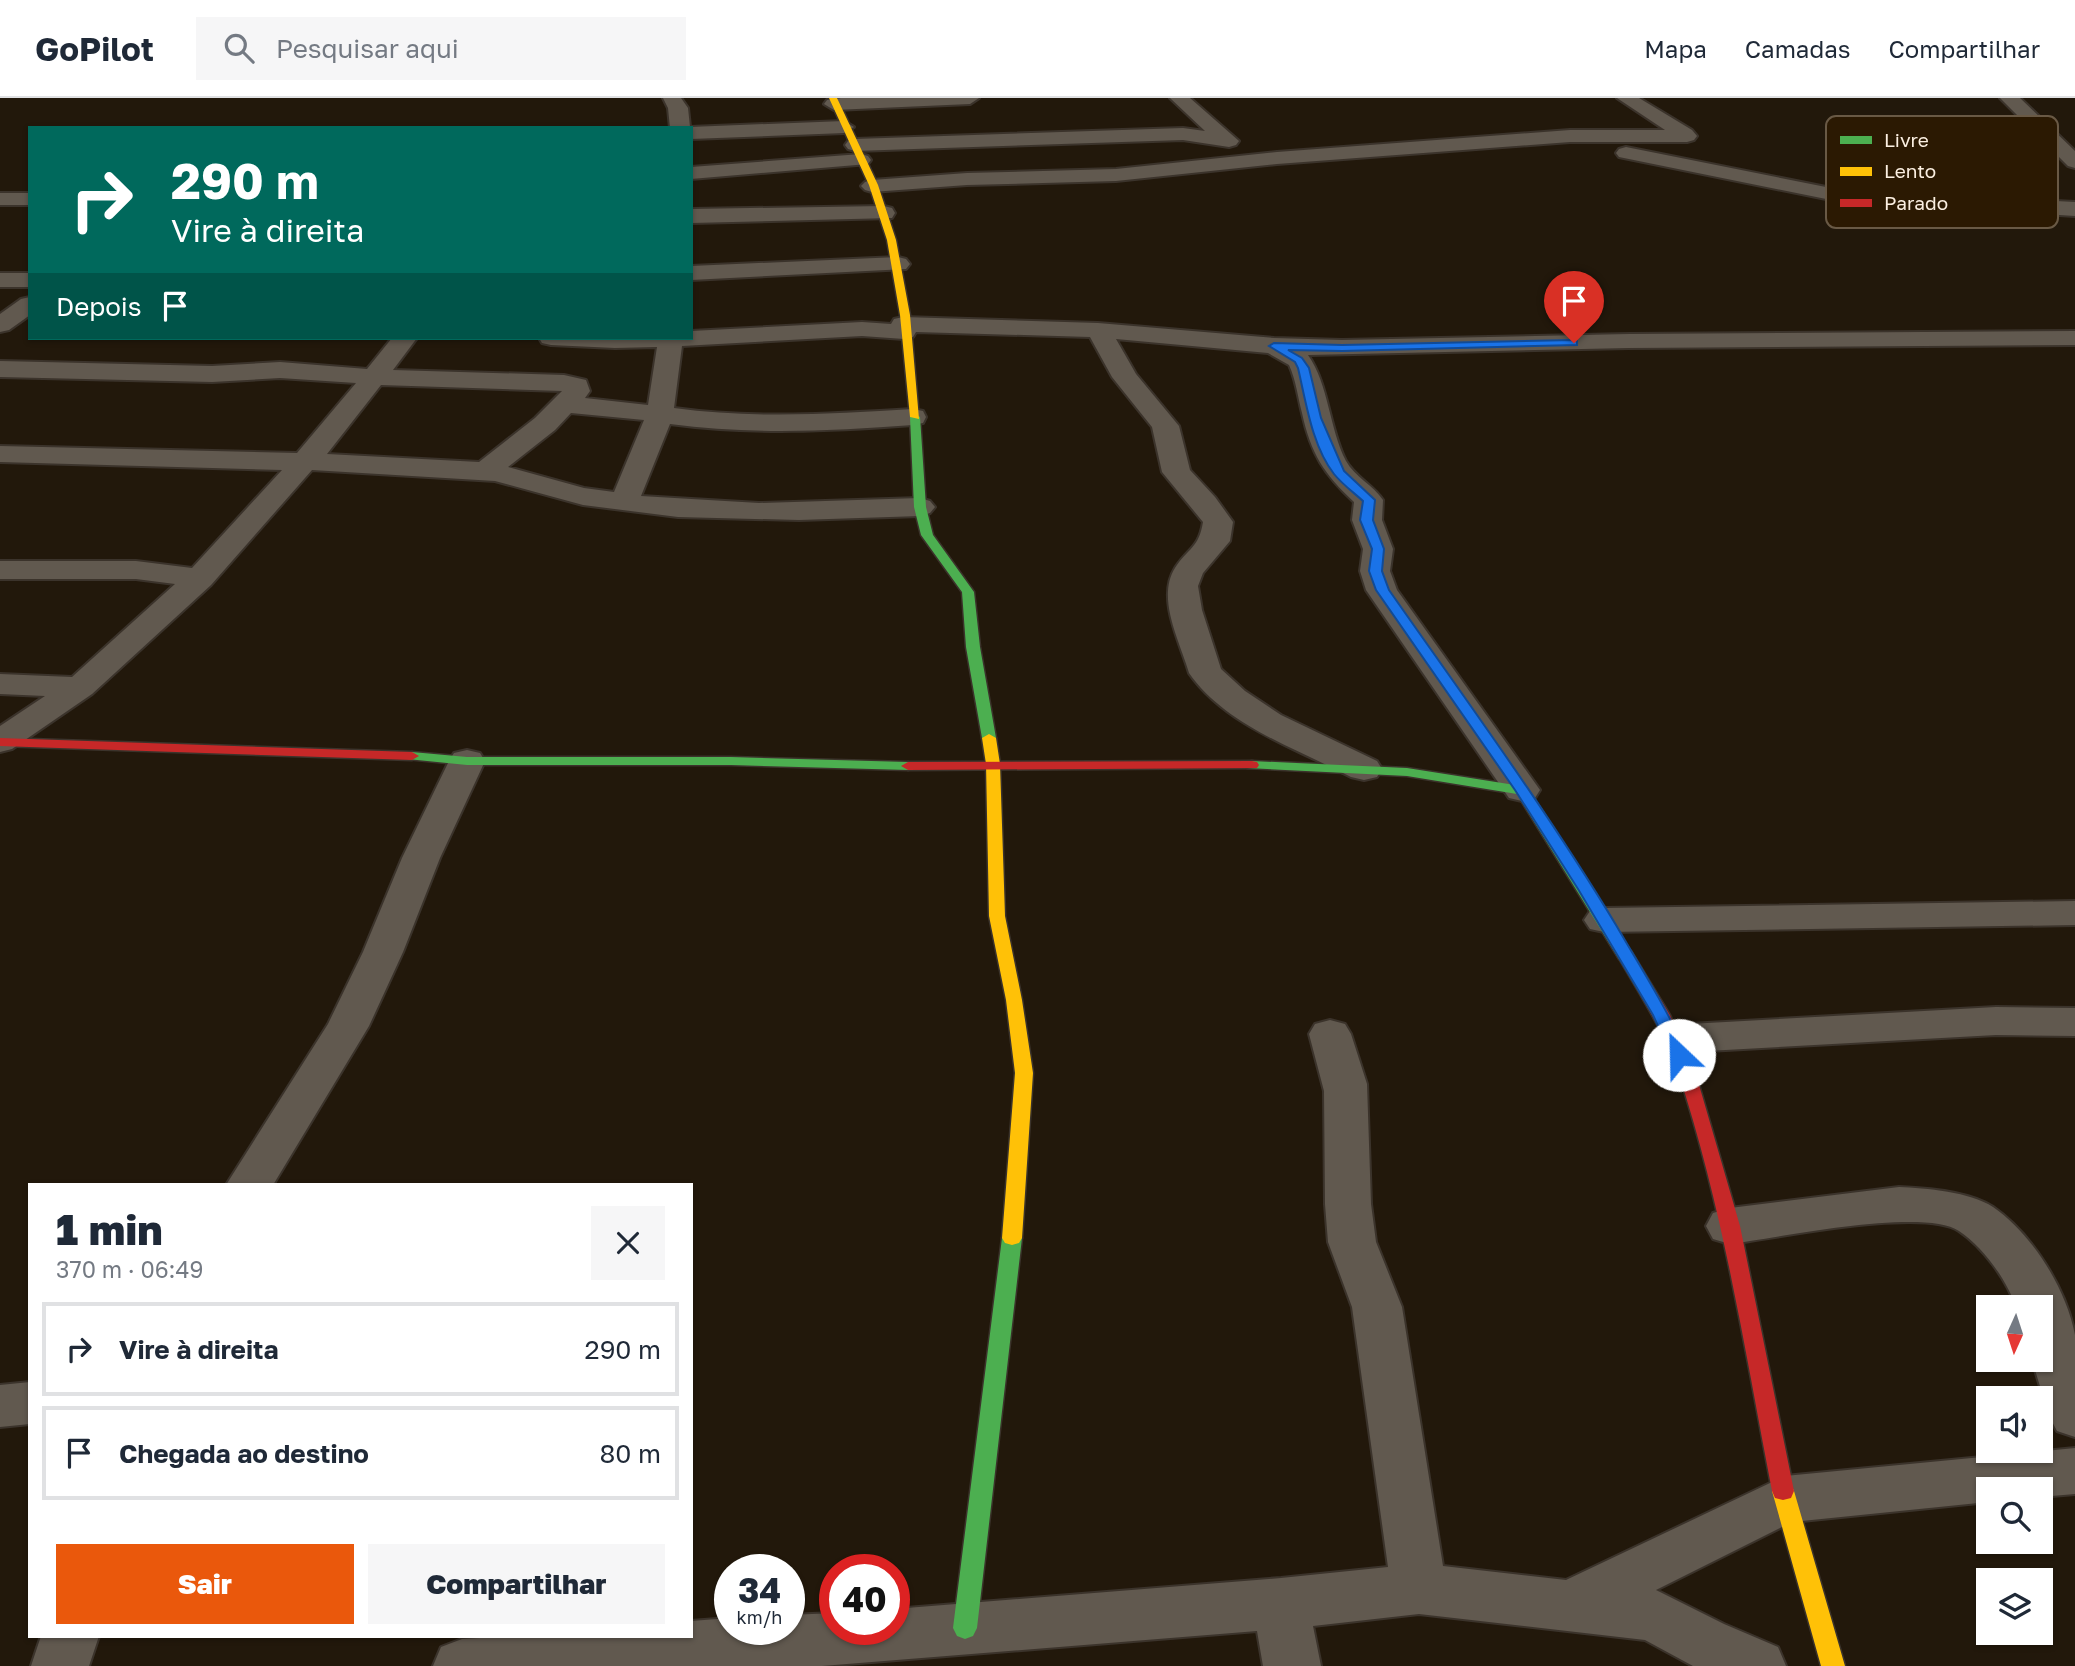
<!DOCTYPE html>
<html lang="pt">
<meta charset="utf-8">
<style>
:root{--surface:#fff;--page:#f6f6f7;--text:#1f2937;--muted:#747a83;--line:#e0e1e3;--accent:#ea580c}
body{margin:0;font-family:"Golos Text",sans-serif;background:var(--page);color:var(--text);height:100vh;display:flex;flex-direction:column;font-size:26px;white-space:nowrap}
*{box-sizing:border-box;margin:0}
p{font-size:23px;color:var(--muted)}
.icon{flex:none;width:38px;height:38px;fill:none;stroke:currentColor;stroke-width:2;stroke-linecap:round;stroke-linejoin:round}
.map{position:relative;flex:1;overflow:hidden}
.sheet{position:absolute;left:28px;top:1085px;width:665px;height:455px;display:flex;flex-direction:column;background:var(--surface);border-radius:0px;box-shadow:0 2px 5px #0004}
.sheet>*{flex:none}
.guide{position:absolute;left:28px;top:28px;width:665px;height:214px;border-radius:0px;box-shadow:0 2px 5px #0004;background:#00695c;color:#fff;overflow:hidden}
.needle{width:46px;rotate:183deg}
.controls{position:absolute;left:1976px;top:1197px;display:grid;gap:14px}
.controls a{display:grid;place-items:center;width:77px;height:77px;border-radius:0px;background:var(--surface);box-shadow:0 2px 5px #0004;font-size:35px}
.speed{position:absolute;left:714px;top:1456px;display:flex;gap:14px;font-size:35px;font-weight:700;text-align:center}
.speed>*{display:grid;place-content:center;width:91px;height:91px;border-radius:50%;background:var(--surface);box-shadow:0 2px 5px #0004;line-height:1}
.speed small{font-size:18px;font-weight:400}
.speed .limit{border:10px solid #d22;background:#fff;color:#111}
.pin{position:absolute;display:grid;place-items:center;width:60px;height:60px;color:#fff;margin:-72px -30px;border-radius:50% 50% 50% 0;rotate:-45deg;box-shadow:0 0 7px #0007}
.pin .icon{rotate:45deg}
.me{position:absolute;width:77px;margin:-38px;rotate:336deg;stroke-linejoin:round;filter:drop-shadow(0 0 5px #0008)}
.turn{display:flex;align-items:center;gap:24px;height:147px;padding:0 28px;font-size:32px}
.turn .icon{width:91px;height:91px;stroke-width:2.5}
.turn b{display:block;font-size:49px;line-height:60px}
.then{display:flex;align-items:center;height:66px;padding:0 28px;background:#0003;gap:14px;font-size:26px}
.round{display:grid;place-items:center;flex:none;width:74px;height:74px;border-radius:0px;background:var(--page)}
.head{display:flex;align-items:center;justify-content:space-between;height:119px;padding:0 28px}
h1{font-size:42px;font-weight:800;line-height:52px}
.action{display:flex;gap:14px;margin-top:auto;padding:14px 28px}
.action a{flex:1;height:80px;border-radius:0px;background:var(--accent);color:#fff;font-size:28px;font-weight:800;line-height:80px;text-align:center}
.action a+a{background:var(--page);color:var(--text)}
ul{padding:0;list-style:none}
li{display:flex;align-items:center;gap:21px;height:94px;margin:0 14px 10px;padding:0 14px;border:4px solid var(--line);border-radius:0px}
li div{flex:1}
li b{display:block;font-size:26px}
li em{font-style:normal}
header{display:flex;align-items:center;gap:42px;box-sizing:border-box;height:98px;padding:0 35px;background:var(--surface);border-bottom:2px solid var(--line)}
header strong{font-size:33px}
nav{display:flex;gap:38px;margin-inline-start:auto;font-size:24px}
.search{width:490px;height:63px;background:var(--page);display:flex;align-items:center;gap:18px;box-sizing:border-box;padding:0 24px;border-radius:0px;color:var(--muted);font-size:26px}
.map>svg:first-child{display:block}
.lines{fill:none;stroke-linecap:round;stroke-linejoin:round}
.street-casing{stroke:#3b332b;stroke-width:4}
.fast-casing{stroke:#3b332b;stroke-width:3}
.slow-casing{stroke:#3b332b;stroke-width:3}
.jam-casing{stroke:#3b332b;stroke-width:3}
.street{fill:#61594f;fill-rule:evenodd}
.fast{fill:#4caf50;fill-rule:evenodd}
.slow{fill:#ffc107;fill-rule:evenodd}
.jam{fill:#c62828;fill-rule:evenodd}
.route{fill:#1a73e8;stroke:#114b97;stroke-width:2}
.key{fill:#2b1902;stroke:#695945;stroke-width:2}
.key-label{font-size:19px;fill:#fbefe1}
</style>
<header>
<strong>GoPilot</strong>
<div class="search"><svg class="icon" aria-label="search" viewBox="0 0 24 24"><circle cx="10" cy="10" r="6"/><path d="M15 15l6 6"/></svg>Pesquisar aqui</div>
<nav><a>Mapa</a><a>Camadas</a><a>Compartilhar</a></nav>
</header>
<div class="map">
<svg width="2075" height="1568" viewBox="0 0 2075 1568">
<rect width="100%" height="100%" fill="#22180b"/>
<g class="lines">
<defs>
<path id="street" d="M663,0h18l7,10 2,19 154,-6 10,6 -10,6 -153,6v-11h-21l-2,-20z
M841,0h138l-9,6 -136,6 -10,-6 3,-4z
M1170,0h20l49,43 -3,4 -7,2 -46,-7 -328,11 -7,-2 -3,-4 3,-4 7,-2 328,-11 22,3z
M1617,0h22l53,32 5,6 -3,4 -7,2h-117l-293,22 -161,17 -149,4 -95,7 -7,-2 -4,-4 4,-4 7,-2 95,-7 149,-4 161,-17 293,-22h95z
M2000,0h20l55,53v17l-7,-2z
M1626,49l210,42 239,13v14l-239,-15 -217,-44 -3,-4 3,-4z
M861,56l7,2 3,4 -3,4 -177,15v-12z
M0,95h30v12h-30z
M884,108l8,2 3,5 -3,5 -201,5v-14z
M898,159l8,2 4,5 -4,5 -215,11v-14z
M0,175h30v14h-30z
M30,199v18l-21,15 -9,2v-18l21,-15z
M903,219l195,6 176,15 68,2 287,-6 446,-3v14l-446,3 -321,7c21,30 21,73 38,106 9,16 27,24 37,39l-1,20 11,29 -3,22 7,19 143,200 -5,8 -13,3 -13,-3 -143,-208 -6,-19 3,-22 -11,-29 2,-18c-30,-28 -43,-48 -52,-89 -4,-15 -6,-33 -13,-48l-21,-12 -152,-14 20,35 43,52 11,44 25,27 18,25 -3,19 -27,32 -5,13 4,24 19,59 24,22 36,24 96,46 5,8 -5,8 -13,3 -13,-3c-54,-28 -126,-52 -162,-104 -9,-31 -33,-75 -14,-105 13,-20 24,-20 28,-46l-41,-50 -10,-45 -40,-50 -22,-40 -174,-5 -3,5 -9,2 -42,-3 -180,10 -8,62c80,11 159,6 239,1l10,2 3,6 -3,6 -10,2c-82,6 -162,10 -243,-1l-29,72 118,7 161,-5 10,3 5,6 -5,6 -10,3 -121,4 -121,-3 -95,-12 -88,-24 -183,-11 -101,115 -119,109 -80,55 -12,3v-26l45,-30 -45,-2v-20l72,3 103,-93 -39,-5h-136v-18h136l56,7 90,-98 -282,-8v-16l297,7 59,-70 -76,-5 -68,4 -212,-5v-16l212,5 68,-4 87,7 25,-31h25l-24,32 171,5 22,5 4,11 -5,7 63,7 9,-58 -42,1 -64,-3 -9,-2 -3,-5h152v-7l171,-9 29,2 3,-5zM381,287l181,6 -27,27 -56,44 -152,-8zM571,315l73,7 -30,72 -30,-4 -76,-21 47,-37z
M467,652l13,3 5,8 -45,97 -37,94 -34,74 -96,159h-47l102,-161 35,-72 39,-94 47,-97 5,-8z
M2075,803v24l-471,7 -14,-3 -6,-9 6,-9 14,-3z
M1996,909l79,1v28l-79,-1 -325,18 -15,-4 -6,-10 6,-10 15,-4z
M1330,922l15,4 6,10 16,50 4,120 5,38 26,65 41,259 123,14 219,-104 290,-28v46l-35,3v-8h-52v13l-196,20 -136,68 68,34 54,23 8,19h-93l-48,-26 -226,-26 -106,12 8,40h-58l-6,-35 -435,35h-389l8,-19 21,-8 51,-3h178v-15l39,-3v11h59v-14l46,-2v16h59v-20l387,-31 107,-11 -36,-260 -24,-65 -3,-38 -1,-113 -15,-57 6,-10z
M1899,1089c26,1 72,5 94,20 39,27 73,81 82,128 0,26 0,74 0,102l-18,-6 -8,-15 -17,-56h8v-53h-24c-9,-27 -33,-60 -57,-76 -36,-24 -182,7 -229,13l-17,-5 -7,-13 7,-13 17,-5z
M30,1284v42l-30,3v-42z
M41,1538h58l-10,30h-58z"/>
<path id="fast" d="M915,316l5,3 6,90 7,28 41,57 6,55 16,91 -7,4 -7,-4 -16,-91 -4,-55 -41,-57 -7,-28 -4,-90z
M412,654l55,5h264l177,5 7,4 -7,4 -177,-5h-264l-60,-6 -2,-3z
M1252,663l155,7 120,19 106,168 -8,5 -6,-1 -102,-165 -110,-18 -160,-8 -2,-3 2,-3z
M1012,1133l7,2 3,5 -45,390 -4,8 -8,3 -8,-3 -4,-8 49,-390 3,-5z"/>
<path id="slow" d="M829,0h8l41,87 18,55 14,75 9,104 -9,-2 -10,-102 -13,-75 -18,-55z
M989,636l7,4 4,26 5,152 17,84 11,73 -11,165 -3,5 -7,2 -7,-2 -3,-5 13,-165 -9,-73 -17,-84 -3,-152 -4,-26z
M1783,1384l8,2 3,7 51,175h-24l-49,-175 3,-7z"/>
<path id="jam" d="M0,640l412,14 7,4 -7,4 -412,-14z
M1252,663l5,1 2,3 -2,3 -349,2 -7,-4 7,-4z
M1625,852l6,1 39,64 25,56 45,155 54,265 -3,7 -8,2 -8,-2 -3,-7c-27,-140 -49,-283 -94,-419 -14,-41 -39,-79 -61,-117z"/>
</defs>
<use href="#street" class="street-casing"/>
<use href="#fast" class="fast-casing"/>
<use href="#slow" class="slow-casing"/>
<use href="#jam" class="jam-casing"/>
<use href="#street" class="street"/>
<use href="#fast" class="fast"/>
<use href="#slow" class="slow"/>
<use href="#jam" class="jam"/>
</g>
<path class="route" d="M1574,242l3,1v4l-235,6 -54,-1 14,8 7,10 12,50 23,53 31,29 -2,20 11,29 -2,22 7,19c77,110 157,219 227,335 25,43 51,84 72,130l-9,6 -6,-2 -20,-44 -75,-126 -63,-99 -139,-200 -7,-19 3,-22 -12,-29 3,-19c-10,-9 -21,-17 -29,-27 -22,-28 -28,-72 -36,-106l-3,-6 -26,-16 5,-3 68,2z"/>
<rect x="1826" y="18" width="232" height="112" rx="10" class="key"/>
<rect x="1840" y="38" width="32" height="8" fill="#4caf50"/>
<rect x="1840" y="69" width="32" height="9" fill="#ffc107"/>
<rect x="1840" y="101" width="32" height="8" fill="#c62828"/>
<g class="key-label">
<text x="1884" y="49">Livre</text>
<text x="1884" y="80">Lento</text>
<text x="1884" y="112">Parado</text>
</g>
</svg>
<div class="controls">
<a><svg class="needle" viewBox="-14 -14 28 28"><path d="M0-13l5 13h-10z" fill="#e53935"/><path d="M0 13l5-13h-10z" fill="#747a83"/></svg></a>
<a><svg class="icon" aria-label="sound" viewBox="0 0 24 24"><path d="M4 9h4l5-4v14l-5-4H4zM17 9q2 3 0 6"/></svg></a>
<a><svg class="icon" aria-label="search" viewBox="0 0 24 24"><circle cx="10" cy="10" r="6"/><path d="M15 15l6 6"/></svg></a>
<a><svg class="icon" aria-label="layers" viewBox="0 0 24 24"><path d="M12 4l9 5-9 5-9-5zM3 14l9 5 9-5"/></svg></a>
</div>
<div class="speed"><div>34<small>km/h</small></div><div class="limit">40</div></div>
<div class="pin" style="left:1574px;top:245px;background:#d93025"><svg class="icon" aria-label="arrive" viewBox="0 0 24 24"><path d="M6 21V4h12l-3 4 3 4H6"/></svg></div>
<svg class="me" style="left:1679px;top:957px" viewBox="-20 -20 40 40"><circle r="19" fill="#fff"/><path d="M0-13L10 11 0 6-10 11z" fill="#1a73e8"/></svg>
<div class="guide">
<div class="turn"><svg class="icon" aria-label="right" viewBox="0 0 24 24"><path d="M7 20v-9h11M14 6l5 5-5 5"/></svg><div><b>290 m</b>Vire à direita</div></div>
<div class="then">Depois<svg class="icon" aria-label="arrive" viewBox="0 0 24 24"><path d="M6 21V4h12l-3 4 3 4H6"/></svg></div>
</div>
<section class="sheet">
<div class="head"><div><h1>1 min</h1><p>370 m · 06:49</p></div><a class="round"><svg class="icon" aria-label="close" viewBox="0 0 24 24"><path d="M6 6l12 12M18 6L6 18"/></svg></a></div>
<ul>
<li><svg class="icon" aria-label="right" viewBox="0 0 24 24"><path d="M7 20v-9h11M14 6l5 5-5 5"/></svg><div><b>Vire à direita</b></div><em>290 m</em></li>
<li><svg class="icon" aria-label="arrive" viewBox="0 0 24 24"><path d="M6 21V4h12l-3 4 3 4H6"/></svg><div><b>Chegada ao destino</b></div><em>80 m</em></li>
</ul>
<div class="action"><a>Sair</a><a>Compartilhar</a></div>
</section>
</div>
